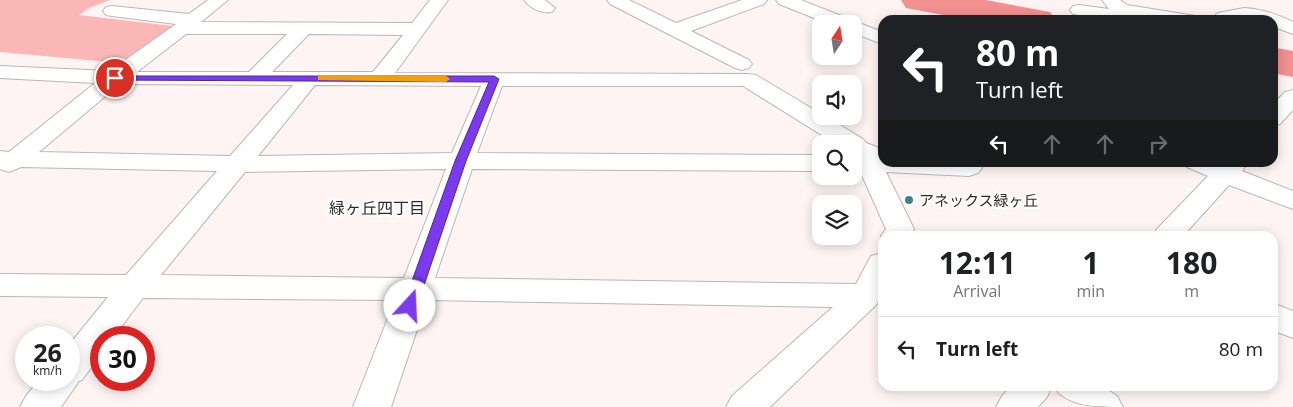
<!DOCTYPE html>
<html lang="en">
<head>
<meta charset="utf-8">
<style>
	body { margin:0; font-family:"Open Sans","Noto Sans JP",sans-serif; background:#f6f6f6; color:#202124; height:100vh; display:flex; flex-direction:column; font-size:19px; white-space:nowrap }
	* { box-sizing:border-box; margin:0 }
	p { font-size:16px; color:#757577 }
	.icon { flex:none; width:28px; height:28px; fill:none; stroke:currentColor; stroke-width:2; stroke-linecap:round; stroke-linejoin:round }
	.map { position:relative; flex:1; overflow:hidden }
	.side { position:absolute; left:878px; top:231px; width:400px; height:160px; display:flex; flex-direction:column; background:#fff; border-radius:15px; box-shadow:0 2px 12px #0003 }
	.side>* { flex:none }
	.top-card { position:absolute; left:878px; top:15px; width:400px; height:152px; border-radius:15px; box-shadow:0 2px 12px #0003; background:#202124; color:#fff; overflow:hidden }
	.needle { width:32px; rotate:12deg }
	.buttons { position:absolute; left:812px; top:15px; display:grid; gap:10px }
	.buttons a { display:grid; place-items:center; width:50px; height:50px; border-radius:10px; background:#fff; box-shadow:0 2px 12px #0003; font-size:25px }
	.speed { position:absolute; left:15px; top:326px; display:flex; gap:10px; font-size:25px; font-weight:700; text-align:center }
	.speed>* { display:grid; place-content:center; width:65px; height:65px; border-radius:50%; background:#fff; box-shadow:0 2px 12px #0003; line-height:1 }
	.speed small { font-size:12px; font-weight:400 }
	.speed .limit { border:8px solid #d22; background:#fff; color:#111 }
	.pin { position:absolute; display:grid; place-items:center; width:42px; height:42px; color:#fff; margin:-21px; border:2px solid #fff; border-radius:50%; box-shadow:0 1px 5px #0007 }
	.me { position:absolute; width:55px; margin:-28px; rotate:20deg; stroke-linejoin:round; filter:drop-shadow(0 0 4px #0008) }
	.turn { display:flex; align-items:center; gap:18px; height:105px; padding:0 15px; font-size:22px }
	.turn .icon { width:65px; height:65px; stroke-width:2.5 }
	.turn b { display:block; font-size:35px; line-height:42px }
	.lanes { display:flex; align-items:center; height:48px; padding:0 15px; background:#0003; justify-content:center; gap:25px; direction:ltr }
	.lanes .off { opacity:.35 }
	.eta { display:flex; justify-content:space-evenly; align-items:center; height:85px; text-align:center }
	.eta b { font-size:30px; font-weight:700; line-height:35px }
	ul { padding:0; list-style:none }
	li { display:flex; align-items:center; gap:15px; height:65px; padding:0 15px; border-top:1px solid #e0e0e0 }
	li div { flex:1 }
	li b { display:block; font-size:19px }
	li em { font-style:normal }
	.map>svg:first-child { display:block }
</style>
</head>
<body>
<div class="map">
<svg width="1293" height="407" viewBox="0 0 1293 407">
	<rect width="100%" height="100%" fill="#fef4f4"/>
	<!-- green -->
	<path fill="#fbb7b5" d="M0,0h110l-21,8 -10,7 94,11 -38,33 -15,4 -120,-11z"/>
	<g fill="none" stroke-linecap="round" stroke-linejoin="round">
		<!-- river -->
		<path fill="#f39090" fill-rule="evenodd" d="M901,0h85l64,12 6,8h-86l-64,-12z
			M1272,47l21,4v26l-21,-4z"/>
		<!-- minor casing -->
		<g stroke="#bfb4b3" stroke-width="2">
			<path id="minor" d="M208,0h20l-27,22 211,1 18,-23h18l-53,73 353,1 8,1 65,39v2h4l38,23 3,4 11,4 5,10v5h96l4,6 -4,5 -9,3 -83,-4 28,57 -4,7 -28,2 -1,-2 5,-7 -26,-58h-6v-16h2l-2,-11h-18l-93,-58h-241l-25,67 344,2v16l-349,-2 -37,109 421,6 15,-28 11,-3v42l-5,9 -107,103h-44l6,-11 101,-89 -406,-7 -36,107h-38l42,-107 -252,-2 -30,40h-12v16l-19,26 -3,1 -18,26h-41l6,-11 13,-16h30v-35l39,-48 -108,-1v-22l126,1 91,-104 -196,-4 -12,5 -9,-3v-18l9,1 86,-69 -95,-5v-12l110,5 66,-47 -64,-8 -6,-1 -3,-4 3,-4 6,-1 77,8zM186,34h101l-38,38h-112zM309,34l94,1 -30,37h-101zM120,84l173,1 -63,71 -191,-4zM315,85l166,1 -29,67 -194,3zM446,169l-42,109 -243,-3 84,-103z
				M524,0h21l10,8 -3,4c-10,2 -21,-3 -28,-12z
				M607,0h22l47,23 66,-23h25l-3,4 -73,27 58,29 3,4 -3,4 -7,2 -7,-2 -125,-64z
				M776,0h25l81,32v12l-28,-11v-9h-25l-50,-20z
				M1102,0h18l7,5 62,10 6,1 3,4h-44l-13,-2 -1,2h-31l-36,-6 -3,-4 3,-4 6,-1 30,4z
				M1244,8c18,1 33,6 49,14v12l-21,-8v-6h-63l9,-7z
				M1293,90v20l-13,14 -8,2v-21l13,-13z
				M1184,162h64l-6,9 51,20v18l-64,-24 -46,51h-30l4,-7 51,-53 -21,-9z
				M1272,303l21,8v27l-21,-8z
				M1011,386h41l-5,11 -9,10h-42l6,-11z
				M1053,386h49l15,10 6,11c-27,0 -56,0 -70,-21z"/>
		</g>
		<!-- minor -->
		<use href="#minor" fill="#fff" fill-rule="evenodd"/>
	</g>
	<!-- route -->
	<path fill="#7c3aed" stroke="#51269a" d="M115,76h379l5,3 -33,82 -49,145 -2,3h-10l-2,-3 52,-145 34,-79 -377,-2 -1,-2z"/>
	<!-- slow -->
	<path fill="#f59e0b" d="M321,75l125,1 4,3 -4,3 -128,-2v-4z"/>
	<!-- markers -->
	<circle fill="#3d8589" stroke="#fff" stroke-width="2" cx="909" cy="200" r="5"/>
	<g text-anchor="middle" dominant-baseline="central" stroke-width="4" stroke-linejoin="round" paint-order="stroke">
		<!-- poi labels -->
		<g font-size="15" fill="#2e2929" stroke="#fff" text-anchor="start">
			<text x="919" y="200">アネックス緑ヶ丘</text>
		</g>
		<!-- neighbourhood labels -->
		<g font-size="16" fill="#2e2929" stroke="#fff">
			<text x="377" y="208">緑ヶ丘四丁目</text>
		</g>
	</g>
</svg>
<div class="buttons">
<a><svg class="needle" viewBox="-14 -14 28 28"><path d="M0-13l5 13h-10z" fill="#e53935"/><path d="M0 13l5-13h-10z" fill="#757577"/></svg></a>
<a><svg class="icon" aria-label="sound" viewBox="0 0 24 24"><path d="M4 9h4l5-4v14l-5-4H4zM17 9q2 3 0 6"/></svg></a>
<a><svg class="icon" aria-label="search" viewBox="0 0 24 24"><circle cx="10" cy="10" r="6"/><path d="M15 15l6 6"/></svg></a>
<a><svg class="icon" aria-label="layers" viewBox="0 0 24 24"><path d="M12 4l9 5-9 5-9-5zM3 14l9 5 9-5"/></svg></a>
</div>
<div class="speed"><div>26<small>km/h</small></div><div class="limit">30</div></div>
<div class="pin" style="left:115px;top:78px;background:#d93025"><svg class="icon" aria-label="arrive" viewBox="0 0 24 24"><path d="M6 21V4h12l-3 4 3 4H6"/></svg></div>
<svg class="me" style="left:410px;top:306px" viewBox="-20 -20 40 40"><circle r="19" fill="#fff"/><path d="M0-13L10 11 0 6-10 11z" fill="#7c3aed"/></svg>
<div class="top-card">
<div class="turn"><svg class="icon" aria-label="left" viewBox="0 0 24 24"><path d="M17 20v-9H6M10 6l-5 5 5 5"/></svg><div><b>80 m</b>Turn left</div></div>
<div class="lanes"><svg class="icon" aria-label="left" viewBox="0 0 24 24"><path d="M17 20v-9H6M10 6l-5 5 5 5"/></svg><svg class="icon off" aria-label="ahead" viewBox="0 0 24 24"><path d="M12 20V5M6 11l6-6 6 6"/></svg><svg class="icon off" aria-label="ahead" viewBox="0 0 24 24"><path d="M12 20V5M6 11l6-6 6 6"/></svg><svg class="icon off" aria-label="right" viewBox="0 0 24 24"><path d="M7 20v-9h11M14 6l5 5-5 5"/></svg></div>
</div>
<section class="side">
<div class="eta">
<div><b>12:11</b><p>Arrival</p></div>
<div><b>1</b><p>min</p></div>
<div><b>180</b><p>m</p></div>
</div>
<ul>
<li><svg class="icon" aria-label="left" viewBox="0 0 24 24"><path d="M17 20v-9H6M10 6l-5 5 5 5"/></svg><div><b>Turn left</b></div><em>80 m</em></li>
</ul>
</section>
</div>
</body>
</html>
